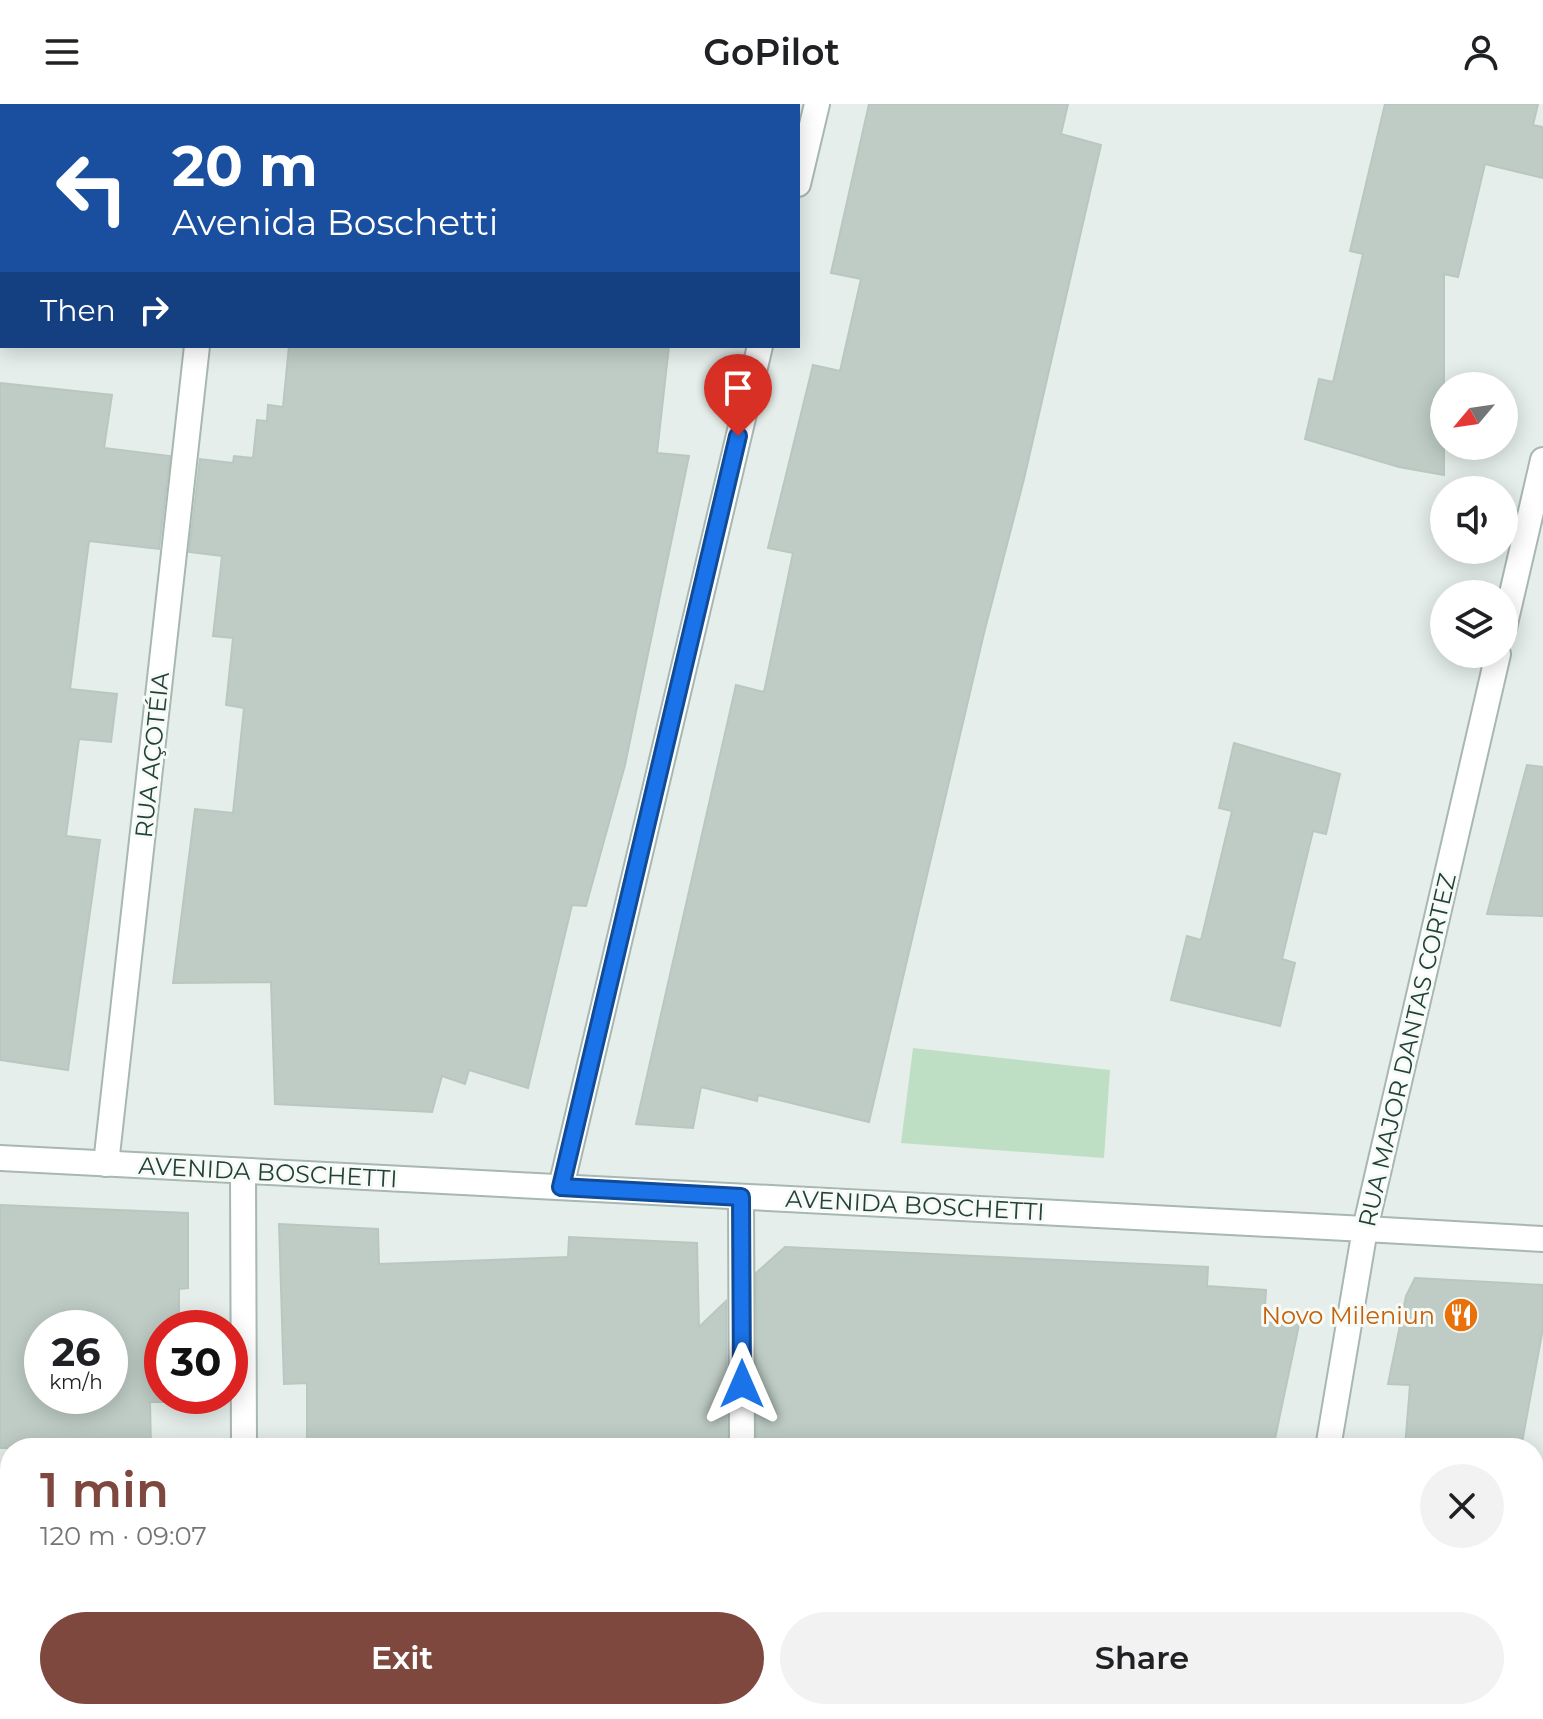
<!DOCTYPE html>
<html lang="en">
<head>
<meta charset="utf-8">
<style>
	body { margin:0; font-family:Montserrat,sans-serif; background:#f2f2f2; color:#202124; height:100vh; display:flex; flex-direction:column; font-size:30px; white-space:nowrap }
	* { box-sizing:border-box; margin:0 }
	p { font-size:26px; color:#757577 }
	.icon { flex:none; width:44px; height:44px; fill:none; stroke:currentColor; stroke-width:2; stroke-linecap:round; stroke-linejoin:round }
	.map { position:relative; flex:1; overflow:hidden }
	.sheet { position:absolute; left:0px; top:1334px; width:1544px; height:282px; display:flex; flex-direction:column; background:#fff; border-radius:32px 32px 0 0; box-shadow:0 4px 20px #0003 }
	.sheet>* { flex:none }
	.top-card { position:absolute; left:0px; top:0px; width:800px; height:244px; box-shadow:0 4px 20px #0003; background:#1a4fa0; color:#fff; overflow:hidden }
	.needle { width:52px; rotate:241deg }
	.controls { position:absolute; left:1430px; top:268px; display:grid; gap:16px }
	.controls a { display:grid; place-items:center; width:88px; height:88px; border-radius:50%; background:#fff; box-shadow:0 4px 20px #0003; font-size:40px }
	.speed { position:absolute; left:24px; top:1206px; display:flex; gap:16px; font-size:40px; font-weight:700; text-align:center }
	.speed>* { display:grid; place-content:center; width:104px; height:104px; border-radius:50%; background:#fff; box-shadow:0 4px 20px #0003; line-height:1 }
	.speed small { font-size:20px; font-weight:400 }
	.speed .limit { border:12px solid #d22; background:#fff; color:#111 }
	.pin { position:absolute; display:grid; place-items:center; width:68px; height:68px; color:#fff; margin:-82px -34px; border-radius:50% 50% 50% 0; rotate:-45deg; box-shadow:0 0 8px #0007 }
	.pin .icon { rotate:45deg }
	.me { position:absolute; width:88px; margin:-44px; rotate:0deg; stroke-linejoin:round; filter:drop-shadow(0 0 6px #0008) }
	.turn { display:flex; align-items:center; gap:28px; height:168px; padding:0 40px; font-size:36px }
	.turn .icon { width:104px; height:104px; stroke-width:2.5 }
	.turn b { display:block; font-size:56px; line-height:68px }
	.then { display:flex; align-items:center; height:76px; padding:0 40px; background:#0003; gap:16px; font-size:30px }
	.round { display:grid; place-items:center; flex:none; width:84px; height:84px; border-radius:42px; background:#f2f2f2 }
	.head { display:flex; align-items:center; justify-content:space-between; height:136px; padding:0 40px }
	h1 { font-size:48px; font-weight:600; line-height:60px; color:#7e483f }
	.action { display:flex; gap:16px; margin-top:auto; padding:16px 40px }
	.action a { flex:1; height:92px; border-radius:48px; background:#7e483f; color:#fff; font-size:32px; font-weight:600; line-height:92px; text-align:center }
	.action a+a { background:#f2f2f2; color:#202124 }
	header { display:flex; justify-content:space-between; align-items:center; height:104px; padding:0 40px; background:#fff; font-size:36px; font-weight:600 }
	.map>svg:first-child { display:block }
</style>
</head>
<body>
<header><svg class="icon" aria-label="menu" viewBox="0 0 24 24"><path d="M4 6h16M4 12h16M4 18h16"/></svg>GoPilot<svg class="icon" aria-label="person" viewBox="0 0 24 24"><circle cx="12" cy="8" r="4"/><path d="M4 21q1-7 8-7t8 7"/></svg></header>
<div class="map">
<svg width="1543" height="1615" viewBox="0 0 1543 1615">
	<rect width="100%" height="100%" fill="#e5eeea"/>
	<!-- green -->
	<path fill="#bfdfc5" d="M913,944l197,22 -6,88 -203,-15z"/>
	<!-- building -->
	<path fill="#beccc5" stroke="#b8c8c0" stroke-width="2" fill-rule="evenodd" d="M869,0h199l-7,30 40,11 -77,334 -40,154 -115,489 -111,-27 -1,6 -56,-14 -8,41 -57,-4 100,-439 28,7 29,-139 -25,-5 45,-183 27,6 21,-92 -30,-6z
		M1385,0h153l-5,21 10,2v51l-58,-14 -27,113 -14,-3v201l-45,-8 -94,-28 14,-60 14,3 30,-128 -13,-3z
		M289,242h380l-12,107 32,3 -64,309 -39,141 -14,-1 -44,183 -59,-18 -4,14 -23,-8 -10,36 -157,-8 -4,-122 -98,1 22,-174 38,4 11,-105 -18,-3 7,-67 -20,-2 9,-80 -33,-4 11,-93 33,4 1,-7 19,2 4,-38 10,1 1,-16 15,2z
		M0,279l112,12 -8,53 66,8 -11,93 -70,-8 -19,148 47,5 -6,48 -32,-3 -13,97 34,4 -32,230 -68,-10z
		M1234,639l106,31 -14,60 -13,-3 -31,128 13,4 -15,63 -109,-26 16,-64 14,4 31,-129 -13,-3z
		M1527,661l16,2v149l-56,-2z
		M0,1101l188,8v75l-9,1v39h-17v68h18v6h-30l1,46h-151zM42,1224h68v68h-68z
		M279,1120l99,5 1,35 189,-7 1,-20 128,6 2,84 27,-26 1,147h-420v-65l-23,1z
		M785,1143l423,20 -1,19 59,4 -2,32 35,3 -26,123h-516l-1,-175z
		M1415,1174l128,7v43l-22,120h-116l5,-63 -22,-1 18,-88z"/>
	<g fill="none" stroke-linecap="round" stroke-linejoin="round">
		<!-- minor casing -->
		<g stroke="#a7b7b1" stroke-width="28">
			<path id="minor" d="M224,2v-2
				M798,80l19,-80
				M106,1060l91,-818
				M243,1067l1,277
				M561,1083l199,-841
				M741,1093l1,251
				M1365,1125l178,10
				M244,1606v9
				M742,1606v9
				M1451,1606l72,9"/>
		</g>
		<!-- tertiary casing -->
		<g stroke="#a7b7b1" stroke-width="28">
			<path id="tertiary" d="M1504,524l39,-168
				M0,1054l1365,71
				M1328,1344l37,-219 133,-575
				M1283,1615l1,-9"/>
		</g>
		<!-- minor -->
		<use href="#minor" stroke="#fff" stroke-width="24"/>
		<!-- tertiary -->
		<use href="#tertiary" stroke="#fff" stroke-width="24"/>
	</g>
	<g fill="none" stroke-linecap="round" stroke-linejoin="round">
		<!-- route casing -->
		<g stroke="#114b97" stroke-width="20">
			<path id="route" d="M738,332l-177,751 180,10 1,187"/>
		</g>
		<!-- route -->
		<use href="#route" stroke="#1a73e8" stroke-width="14"/>
	</g>
	<!-- icons -->
	<defs>
		<g id="restaurant-disc" transform="scale(1.8)"><circle r="9.5" fill="#e8710a" stroke="#f6fbf8"/><path d="M-5-6h1v4h1v-4h1v4h1v-4h1v5L-1.5 .5V6h-2V.5L-5-1ZM5-6V6H3V1.5H1.5Q1.5-4 5-6Z" fill="#fff"/></g>
	</defs>
	<g fill-rule="evenodd">
		<use href="#restaurant-disc" x="1461" y="1211"/>
	</g>
	<g text-anchor="middle" dominant-baseline="central" stroke-width="6" stroke-linejoin="round" paint-order="stroke">
		<!-- street labels -->
		<g font-size="24" fill="#244137" stroke="#f6fbf8">
			<text transform="translate(152 651) rotate(-84)">RUA AÇOTÉIA</text>
			<text transform="translate(1407 946) rotate(-77)">RUA MAJOR DANTAS CORTEZ</text>
			<text transform="translate(268 1068) rotate(3)">AVENIDA BOSCHETTI</text>
			<text transform="translate(915 1101) rotate(3)">AVENIDA BOSCHETTI</text>
		</g>
		<!-- food labels -->
		<g font-size="24" fill="#c56008" stroke="#f6fbf8" text-anchor="end">
			<text x="1435" y="1211">Novo Mileniun</text>
		</g>
	</g>
</svg>
<div class="controls">
<a><svg class="needle" viewBox="-14 -14 28 28"><path d="M0-13l5 13h-10z" fill="#e53935"/><path d="M0 13l5-13h-10z" fill="#757577"/></svg></a>
<a><svg class="icon" aria-label="sound" viewBox="0 0 24 24"><path d="M4 9h4l5-4v14l-5-4H4zM17 9q2 3 0 6"/></svg></a>
<a><svg class="icon" aria-label="layers" viewBox="0 0 24 24"><path d="M12 4l9 5-9 5-9-5zM3 14l9 5 9-5"/></svg></a>
</div>
<div class="speed"><div>26<small>km/h</small></div><div class="limit">30</div></div>
<div class="pin" style="left:738px;top:332px;background:#d93025"><svg class="icon" aria-label="arrive" viewBox="0 0 24 24"><path d="M6 21V4h12l-3 4 3 4H6"/></svg></div>
<svg class="me" style="left:742px;top:1280px" viewBox="-20 -20 40 40"><path d="M0-17L14 15 0 8-14 15z" fill="#1a73e8" stroke="#fff" stroke-width="4"/></svg>
<div class="top-card">
<div class="turn"><svg class="icon" aria-label="left" viewBox="0 0 24 24"><path d="M17 20v-9H6M10 6l-5 5 5 5"/></svg><div><b>20 m</b>Avenida Boschetti</div></div>
<div class="then">Then<svg class="icon" aria-label="right" viewBox="0 0 24 24"><path d="M7 20v-9h11M14 6l5 5-5 5"/></svg></div>
</div>
<section class="sheet">
<div class="head"><div><h1>1 min</h1><p>120 m · 09:07</p></div><a class="round"><svg class="icon" aria-label="close" viewBox="0 0 24 24"><path d="M6 6l12 12M18 6L6 18"/></svg></a></div>
<div class="action"><a>Exit</a><a>Share</a></div>
</section>
</div>
</body>
</html>
